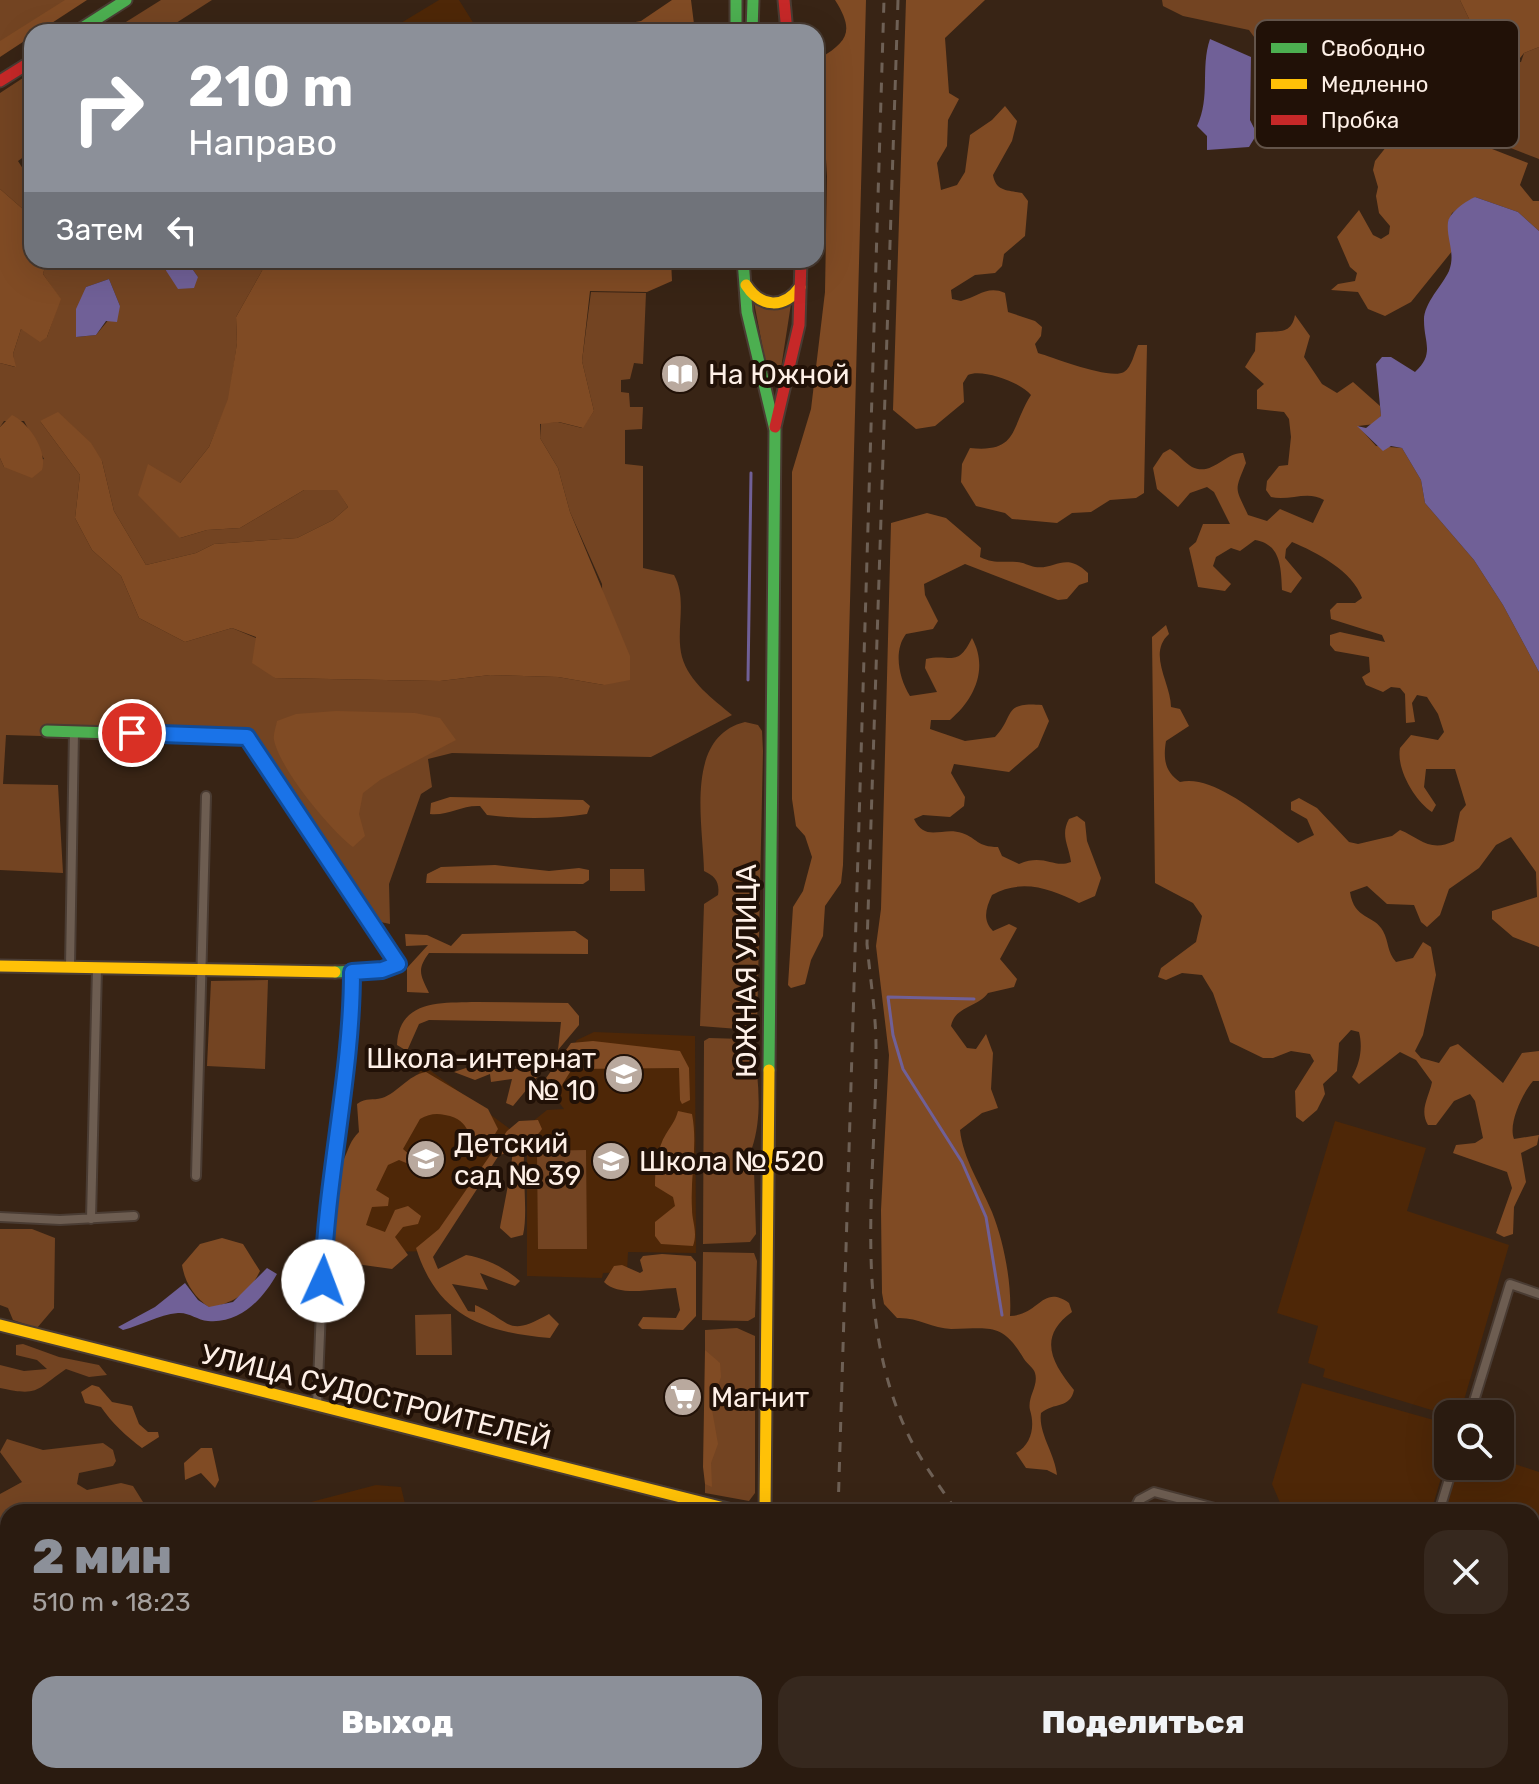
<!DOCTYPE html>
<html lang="ru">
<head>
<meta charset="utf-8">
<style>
	body { margin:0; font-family:Rubik,sans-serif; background:#36281e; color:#f1f3f6; height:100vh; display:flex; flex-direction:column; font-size:30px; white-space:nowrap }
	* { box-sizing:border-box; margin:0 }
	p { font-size:26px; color:#a5a19f }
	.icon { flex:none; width:44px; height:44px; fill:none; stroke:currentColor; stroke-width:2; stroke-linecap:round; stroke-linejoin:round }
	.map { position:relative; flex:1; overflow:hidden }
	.sheet { position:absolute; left:0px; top:1504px; width:1540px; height:280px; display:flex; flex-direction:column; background:#2a1b10; border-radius:24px 24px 0 0; box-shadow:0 8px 32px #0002,0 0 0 2px #463930 }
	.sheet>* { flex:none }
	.guide { position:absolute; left:24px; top:24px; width:800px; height:244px; border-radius:24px; box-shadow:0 8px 32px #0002,0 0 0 2px #463930; background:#8c9099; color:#fff; overflow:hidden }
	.fabs { position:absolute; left:1434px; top:1400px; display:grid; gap:16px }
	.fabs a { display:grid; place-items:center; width:80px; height:80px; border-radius:16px; background:#2a1b10; box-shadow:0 8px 32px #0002,0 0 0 2px #463930; font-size:40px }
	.pin { position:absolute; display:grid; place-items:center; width:68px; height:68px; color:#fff; margin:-34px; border:4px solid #fff; border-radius:50%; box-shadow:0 2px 8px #0007 }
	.me { position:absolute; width:88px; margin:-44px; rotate:2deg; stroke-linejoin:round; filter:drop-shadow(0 0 6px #0008) }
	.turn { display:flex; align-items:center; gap:28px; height:168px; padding:0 32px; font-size:36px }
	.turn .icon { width:104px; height:104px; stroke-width:2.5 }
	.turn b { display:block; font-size:56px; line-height:68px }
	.then { display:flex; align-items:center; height:76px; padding:0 32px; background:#0003; gap:16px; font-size:30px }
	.round { display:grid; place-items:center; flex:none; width:84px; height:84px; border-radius:24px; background:#36281e }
	.headline { display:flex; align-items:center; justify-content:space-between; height:136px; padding:0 32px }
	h1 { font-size:48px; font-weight:800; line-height:60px; color:#8c9099 }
	.cta { display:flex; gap:16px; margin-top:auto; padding:16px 32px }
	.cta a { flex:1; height:92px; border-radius:24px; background:#8c9099; color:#fff; font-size:32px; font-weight:800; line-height:92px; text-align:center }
	.cta a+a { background:#36281e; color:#f1f3f6 }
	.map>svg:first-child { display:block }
</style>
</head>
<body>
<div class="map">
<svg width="1539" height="1784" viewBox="0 0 1539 1784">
	<rect width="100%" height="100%" fill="#382415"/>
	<!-- built -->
	<path fill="#4e2707" d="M439,0h20l20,32h-93z
		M594,1032l101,4 1,217 -68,-1 -1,20 -24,1 -1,5 -75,-2v-150l20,-16 17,-1 -18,-24 31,-45z
		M424,1066l90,66 -82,119 -89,2 -6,-67z
		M1335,1121l91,27 -19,63 102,34 -49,169 -12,1 -125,-38 2,-8 -17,-6 10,-37 -41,-13z
		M1302,1383l146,41v30l-17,58h-147l-12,-28z
		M1500,1459l39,13v94l-7,-1v-53h-89l15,-46h42z
		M376,1485l25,2 6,25h-134z
		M8,1688v88h685v8h-693v-94z"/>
	<!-- green -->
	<path fill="#734422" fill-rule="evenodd" d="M0,0h73l-73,48z
		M161,0h51l-50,32h-52z
		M1162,0h298l14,29 -3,8 9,16 15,11 26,-2 3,-9 15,-6v112l-274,-107 -16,-22 -66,-14 -20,-10z
		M32,72v79l-14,10 14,22v34l-32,-28v-96z
		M47,260h35l5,6c27,-1 51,-6 79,-6l-1,10 33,7 -12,-17h82l-32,57 1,26 -8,56 -20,48 -29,36v55l27,-8 33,-2 64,-38 33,-1 11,18 -15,13 -36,18 -83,6 -18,9 -50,12 -32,-54 -12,-50 -62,-40 40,54 -5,43 17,32 29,26 18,42 46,24 47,-14 24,10 19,40 165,3 50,-6 68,2 46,8 -2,-101 -32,-72 -12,-44 -18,-30 1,-15 17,-1 24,6 12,-17 -12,-50 9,-69 55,1 -3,71 -9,-1 -4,16 -9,1v12l8,1 1,14h13l-1,22 -17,1v34l18,2v102l31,7c14,25 1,55 8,82 7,25 31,42 50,58l-81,42 -199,-4 -24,6 4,28 -11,7 -32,90 1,40 -14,-3 -11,-13 -114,-176 -206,-5 -4,9 -35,-1 -3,49 55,1 5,88 -63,-3v-412l4,9 40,-8 -20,-38h-20l-4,6v-64l15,4 -2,-13 8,-25 26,8 13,-38 -17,-25zM109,279l11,27 -24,29 -19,2 9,-50z
		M754,302l37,2 -12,77 -4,3 -6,-3z
		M745,722l13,3 4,6 1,20 -6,276 -6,3 -51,-4 4,-122 14,-9c2,-13 -3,-19 -14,-24 -1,-48 -20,-134 41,-149z
		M610,869h34l1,22h-35z
		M268,980l-3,89 -58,-3 4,-85z
		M709,1038l34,1 11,7c4,34 9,69 -2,102l-17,6v11l19,5 2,64 -6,8 -47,2 1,-203z
		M586,1150l1,99h-49l-1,-98z
		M0,1229h32l23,9 -1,70 -17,20 -24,-8 -5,-12 -8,-3z
		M703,1252l51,1 3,8 -2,56 -7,4 -46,-1z
		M451,1314l1,41h-36l-1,-40z
		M737,1328l18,8v157l-6,8 -44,-8v-163z
		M23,1344l36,13 40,8 8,10 -18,2 -23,-8c-30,20 -26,28 -66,19v-23l24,6 23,-2 -10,-9 -21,-5v-10z
		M7,1439l36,11 60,-7 10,7 3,11 -3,5 -34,7 -2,11 10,6 34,-7 12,3 10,16 -1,10h-134v5l-8,3v-26l22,-12 -22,-30z"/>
	<!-- forest -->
	<path fill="#804b24" d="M65,0h22l-49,32h-6v4l-32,21v-16z
		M672,0h19l4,32h-113l59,-11z
		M835,0h31l-23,865 -2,18 -16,23 -2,30 -12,24 -6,24 -14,4 -3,-3 5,-78 10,-16 9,-34 -7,-21 -9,-10 -4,-27v-327l19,-63 14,-117 2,-116 -7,-118c29,-17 34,-28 15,-58z
		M906,0h79l-40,38 4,55 10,6 -11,21 -1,26 -10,17 4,27 16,-5 8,-13 5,-37 22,-15 13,-14 12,15 -5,20 -19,34c3,17 15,15 29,18l6,8 -3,35 -21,18 -2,12 -7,7 -20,2 -24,15 1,9 9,2c17,-4 26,-16 44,-8l3,19 27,9 7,6 -1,9 -6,8 3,9c17,5 72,27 86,19 8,-5 10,-19 14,-27h9l-3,148 -8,5 -26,2 -19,12 -19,1 -15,10 -45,-4 -7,-6 -29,-7 -15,-24 1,-18 8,-16c49,5 40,-20 61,-53 -10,-13 -50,-27 -63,-20l-5,8 1,19 -29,24 -19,3 -23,-19z
		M1460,0h79v47l-15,6 -11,14c-19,2 -34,-13 -42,-30l3,-8z
		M1423,122l105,41 -8,22 13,16h6v30l-21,-19 -43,-15 -23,16 -4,9 5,28 -42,52 -26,14 -17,-7 -10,-17 -27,-2 7,-6 17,-3 2,-8 -7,-6 -13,-30 22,-27 14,25 8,4 8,-5 1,-8 -11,-13 -3,-17 2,-9 -5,-17 2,-9 23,-29z
		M0,189l32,28v43h15l-4,14 18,25 -14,38 -7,5 -19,-13 -8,25 3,13 -16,-4z
		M268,260h403l1,21 -25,11 -57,-1 -8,70 12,50 -11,17 -24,-6 -19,2v14l18,30 12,44 60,144v24l-26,5 -46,-8 -68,-2 -50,6 -165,-3 -23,-15 4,-26 -24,-9 -47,14 -46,-24 -18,-42 -29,-26 -17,-32 5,-43 -40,-54 18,-9 33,31 11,18 12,50 32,54 50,-12 18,-9 83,-6 36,-18 15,-13 -11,-17h-33l-64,38 -33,2 -27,8 -42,-43 10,-31 32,19 29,-36 19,-48 9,-56 -1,-26z
		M1295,315l15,21 -6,21 18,27 15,9 16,-11 27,24 1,10 -6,8 -17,2 18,20 26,2 19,32 4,23 49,57 29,45 36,67v275l-26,-10 -21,-18v-8l45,-14 -1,-25 -25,-35 -15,8 -17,23 -30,21 -9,26 -13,12 -6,-5 -7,-17 -27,-1 -20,-18 -17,6c4,28 25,23 33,39 6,11 4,21 13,31l17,-4 10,-16 8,5 5,28 -13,60 -8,16 6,7 18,5 11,-16 8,-3 45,39 19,-30 17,-2v30h-6c-11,13 -25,43 -19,58l25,-4 -2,10 -16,8 5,29 -12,25 -1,27 -9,3 -8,-4 16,-45 -5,-16 -54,-19 3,-8 19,-2 8,-5 -8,-37 -5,-7 -16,7 -18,24h-8c-9,-15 1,-28 4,-43l-16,-22 -16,-8 -41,32 -7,-7c8,-14 11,-29 7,-45l-8,-2 -12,13 -2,28 -14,13 2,10 -8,16 -14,12 -7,-5 -1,-26 19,-30 -4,-7 -19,-3 -18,7h-10l-33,-16 -17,-49 -11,-18 -20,-2 -16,7 -8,-3 3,-9 35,-26 6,-26 -9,-13 -38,-20 -3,-246 14,-12 3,9c-22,20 2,49 2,73l9,2 9,17 -23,15c-3,18 -1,31 14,41 36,-9 89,42 118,61l16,-8 -7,-16 -16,-9v-8l8,-4 18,10 32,34 9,2 34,-8 8,-6c20,8 30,23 54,11l6,-29 6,-7 -11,-36h-29l-2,18 12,18 -4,7c-17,-11 -36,-43 -32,-64l11,-13 27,5 6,-8 -6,-18 -11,-17 -10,-2 -5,8 3,19 -9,1 -1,-29 -5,-6 -9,-1 -8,5 -17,-7 -4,-8 8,-5 -1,-15 -34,-6 -5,-6v-10l10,-3 45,10 -3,-7 -51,-16 -1,-9 7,-7h18l7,-5c-9,-27 -46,-46 -70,-56l-6,7 -1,9 17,20 -11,15 -9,-3c-1,-22 -1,-46 -27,-50l-15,11 -9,-3 -15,9 -3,9 18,18 -6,7 -27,-4 -9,-39 7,-6 7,-18h27l-16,-32 -7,-5 -17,6 -12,14 -21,-18 -4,-21 10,-15 7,-4c8,5 14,13 22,18 20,10 33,-15 51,-14l3,10c-12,29 -11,24 2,52l19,6 13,-12 33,14 11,-23c-16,-10 -34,1 -53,-3l-5,-7 1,-9 12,-15 9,-1 3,-28 -2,-18 -5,-7 -27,-3v-19l7,-6 -19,-17 10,-16 1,-18c17,-4 35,5 39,-18z
		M12,415c17,8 36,36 30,55l-10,8 -28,-11 -4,-9v-31z
		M927,513l19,5 35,30 -1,9c14,7 23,4 37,5 6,0 12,4 18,5 21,3 30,-16 53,6v9l-9,3 -12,14 -9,1 -93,-36 -41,20 1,11 13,26 -5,8 -27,5c-13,17 -7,45 4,62l27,-4 -12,-24 1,-9c25,-6 31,10 46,-21 17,31 2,62 -22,82h-19l-1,9 35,12 30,-4c20,-20 7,-36 47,-32l7,16 -11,26 -29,25 -55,-8 -3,9 14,24 -1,9 -14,11 -27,-2 -9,4c11,24 29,7 48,14 15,5 15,14 36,14l4,9 17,8c26,-11 34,5 52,-2 -2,-16 -11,-27 -2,-43l8,-3 8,6 2,19 14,37 -6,18 -16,7c-28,-14 -57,-25 -87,-8 -6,13 -10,25 1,36l16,-7 8,4 -17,31 17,20 -3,8 -26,6c-11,15 -33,13 -37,33l16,22 9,1 10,-15 7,19 -2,36 7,19 -16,5 -22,17c3,29 21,55 32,82 12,30 20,72 18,104 30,-1 32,-32 59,-13l3,9c-35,25 -20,51 2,78 -4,19 -20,12 -33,23 -3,20 14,41 16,62l-10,-5 -21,-2 -10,-15c16,-9 19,-27 14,-43 -3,-13 9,-24 5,-37 -1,-5 -8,-9 -11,-14 -22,-38 -35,-30 -73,-30 -19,-1 -34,-12 -54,-11l-13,-14 -2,-11 -1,-83 8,-155 -13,-109 5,-37 10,-386z
		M336,711l79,2 25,5 16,22 -76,40 -17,13 -4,21 6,22 -12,11c-23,-17 -73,-78 -79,-107 -1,-6 2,-13 3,-19l19,-7z
		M450,797l133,3 7,6 -3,8c-32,5 -68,5 -100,1l-7,-9c-19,-1 -32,10 -50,8l1,-11z
		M495,865l54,6 30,-3 10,2v10l-6,4 -157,-1 1,-9 14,-7z
		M575,931l13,9v14l-159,-1c-13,17 -8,23 0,40l-22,-1v-24l21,-23 -22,1 -1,-12 22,1 24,11 11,-12z
		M476,1002l92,1 11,13v9l-21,25 3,-28 -132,-2 -10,4 -12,27 -10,-6c2,-46 45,-42 79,-43z
		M593,1041l87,10 9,17 1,32 -8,4 -2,-4 -1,-32 -107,1 -17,27 -18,-1 2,-7 32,-45z
		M472,1066l70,5 -29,35 -7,-3 6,-24 -21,3 -1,-8 -15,6 -21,-8z
		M426,1072l62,37 10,20 -14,23c-20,-12 -10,-32 -39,-37 -9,-2 -16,-1 -25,4l-17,30 17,15 -4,3 -17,-7 -11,5 -12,25 13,8 -1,8 -16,1 -6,18 19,7 10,-22 13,-4 13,10 -3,8 -15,3 -8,10 13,18 -16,14 -36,-5 -21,2 -3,-3c-1,-45 -7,-62 12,-104 5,-11 6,-18 15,-27l-2,-28c10,-7 15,-3 25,-6 16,-5 26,-23 44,-26z
		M678,1111l14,3c6,31 -2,63 0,95 0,13 6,23 1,37l-32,-2 -6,-8v-14l20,-16 -2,-9 -18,-11c0,-17 2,-38 11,-52 5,-9 9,-12 12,-23z
		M538,1120l4,9c-4,7 -13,11 -16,18 -6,13 3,63 -3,88l-12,3 -11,-10c2,-12 14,-70 12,-76l-13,3 -66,102 5,12 28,-14c20,3 39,13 54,26l-5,5 -35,-13 8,17 -36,-6 16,27 7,1v-7c38,17 31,33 74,9l10,10 -9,14c-66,-6 -112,-21 -134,-90l23,-19 68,-98 12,-10z
		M222,1238l21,6 17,27c-11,23 -26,31 -50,37 -16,-11 -25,-25 -28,-43l18,-21z
		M662,1254l29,2 5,6v54l-13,14 -41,-1 -4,-4 5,-8 33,1 4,-8 -4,-22c-21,0 -56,10 -72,-6l10,-16 8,-1 18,8 3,-2 -3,-11 3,-4z
		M705,1350l15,13 1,14 -10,27 7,40 -7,19 1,24 -7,-3 -2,-17z
		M92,1385l7,2 13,15 20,4 7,18 9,8h10l1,5 -17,11c-15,-11 -31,-26 -41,-41l-16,-4 -4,-11z
		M201,1448h11l7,32 -4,8 -14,-15 -16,7 -1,-17z"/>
	<!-- water -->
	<path fill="#706097" d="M1210,39l41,18 -1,63 7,14 -8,13 -42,3v-14l-10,-10c14,-30 3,-57 13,-87z
		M1475,197l43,15 21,19v441l-36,-67 -29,-45 -49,-57 -4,-23 -19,-32 -11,-2 -8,5 -26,-25 9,2 15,-12 -5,-52 6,-7h9l24,15c20,-18 9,-30 9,-51 -1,-17 18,-35 25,-50 7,-18 -3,-32 -1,-49 2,-10 18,-21 27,-25z
		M166,260h20l12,17 -4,11 -16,1 -13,-20z
		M109,279l11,27 -3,16 -11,-1 -10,14 -20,2v-28l10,-22z
		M267,1268l10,6c-14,25 -37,50 -69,47 -11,-1 -19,-9 -30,-8 -20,2 -36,12 -55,17l-5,-3 37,-20 30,-24 13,17 11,7 24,-5z"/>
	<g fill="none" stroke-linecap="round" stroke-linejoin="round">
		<!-- stream -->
		<path stroke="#706097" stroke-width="3" d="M748,680l3,-207
			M974,999l-86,-2 5,38 10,34 59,93 24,55 16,98"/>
		<!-- street casing -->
		<g stroke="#4a3c33" stroke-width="12">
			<path id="street" d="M70,966l4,-235
				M196,1176l10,-380
				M0,1217l60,3 74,-4
				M91,1219l6,-251
				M317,1406l8,-192 27,-202v-40
				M1470,1414l40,-130 29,10
				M1133,1512l6,-12 15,-8 76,20
				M1439,1512l14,-46
				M1532,1573l7,1
				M857,1784l1,-8"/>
		</g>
		<!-- fast casing -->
		<g stroke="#4a3c33" stroke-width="15">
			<path id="fast" d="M736,0v32
				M76,32l50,-32
				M752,32l1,-32
				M743,260l4,52 28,118 -6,640
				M47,731l200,6 151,227 -16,6 -47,2
				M1125,1776v8"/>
		</g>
		<!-- slow casing -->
		<g stroke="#4a3c33" stroke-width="15">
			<path id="slow" d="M746,285c15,23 38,24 54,2
				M0,966l335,6
				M0,1325l740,187
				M765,1512l4,-442
				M1532,1715l7,2
				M763,1776v8"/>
		</g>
		<!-- jam casing -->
		<g stroke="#4a3c33" stroke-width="15">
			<path id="jam" d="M784,0l3,32
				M0,81l32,-20
				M775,427l24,-102 2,-65"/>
		</g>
		<!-- street -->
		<use href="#street" stroke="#6d5d51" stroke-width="8"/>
		<!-- fast -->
		<use href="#fast" stroke="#4caf50" stroke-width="11"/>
		<!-- slow -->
		<use href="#slow" stroke="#ffc107" stroke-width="11"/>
		<!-- jam -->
		<use href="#jam" stroke="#c62828" stroke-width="11"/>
		<!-- rail -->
		<path stroke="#6e6055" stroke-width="3" stroke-dasharray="10 10" stroke-linecap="butt" d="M898,0l-31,944c3,34 9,69 9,103 1,127 -25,263 30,383 13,29 33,55 51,82
			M838,1512l46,-1512
			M1097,1776l4,8
			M1171,1776l20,8
			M822,1784v-8
			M837,1784v-8"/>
	</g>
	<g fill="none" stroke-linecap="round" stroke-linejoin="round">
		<!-- route casing -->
		<g stroke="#114b97" stroke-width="20">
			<path id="route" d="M132,733l115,4 151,227 -16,6 -30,2c0,103 -26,205 -29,309"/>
		</g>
		<!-- route -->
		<use href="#route" stroke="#1a73e8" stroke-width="14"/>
	</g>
	<!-- icons -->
	<defs>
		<g id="library-disc" transform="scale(2)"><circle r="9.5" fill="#b9a99e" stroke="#211107"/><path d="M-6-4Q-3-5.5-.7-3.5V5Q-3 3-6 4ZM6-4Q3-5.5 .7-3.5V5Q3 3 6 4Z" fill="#fff"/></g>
		<g id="school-disc" transform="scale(2)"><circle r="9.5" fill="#b9a99e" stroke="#211107"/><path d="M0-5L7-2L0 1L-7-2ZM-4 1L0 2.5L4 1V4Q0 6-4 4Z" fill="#fff"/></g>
		<g id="supermarket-disc" transform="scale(2)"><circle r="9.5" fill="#b9a99e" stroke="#211107"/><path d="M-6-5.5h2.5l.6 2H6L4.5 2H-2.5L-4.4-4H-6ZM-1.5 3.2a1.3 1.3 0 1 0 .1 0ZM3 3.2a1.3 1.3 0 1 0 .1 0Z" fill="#fff"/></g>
	</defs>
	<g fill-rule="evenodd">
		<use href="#library-disc" x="680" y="374"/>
		<use href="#school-disc" x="624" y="1074"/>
		<use href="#school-disc" x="426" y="1159"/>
		<use href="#school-disc" x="611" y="1161"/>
		<use href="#supermarket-disc" x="683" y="1397"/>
	</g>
	<g text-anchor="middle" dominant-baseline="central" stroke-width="8" stroke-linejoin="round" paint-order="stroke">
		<!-- poi labels -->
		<g font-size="28" fill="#fef0e7" stroke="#211107" text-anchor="start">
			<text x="708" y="374">На Южной</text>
			<text x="596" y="1058" text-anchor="end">Школа-интернат<tspan x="596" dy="32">№ 10</tspan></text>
			<text x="454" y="1143">Детский<tspan x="454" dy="32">сад № 39</tspan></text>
			<text x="639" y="1161">Школа № 520</text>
			<text x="711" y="1397">Магнит</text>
		</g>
		<!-- street labels -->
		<g font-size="28" fill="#fef0e7" stroke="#211107">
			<text transform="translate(746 971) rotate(-90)">ЮЖНАЯ УЛИЦА</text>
			<text transform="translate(376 1397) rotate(14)">УЛИЦА СУДОСТРОИТЕЛЕЙ</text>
		</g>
	</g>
	<!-- legend -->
	<rect x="1255" y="20" width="264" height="128" rx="12" fill="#211107" stroke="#63544a" stroke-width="2"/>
	<rect x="1271" y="43" width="36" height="10" fill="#4caf50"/>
	<rect x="1271" y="79" width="36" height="10" fill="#ffc107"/>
	<rect x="1271" y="115" width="36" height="10" fill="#c62828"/>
	<g font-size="22" fill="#fef0e7">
		<text x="1321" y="56">Свободно</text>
		<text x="1321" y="92">Медленно</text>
		<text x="1321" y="128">Пробка</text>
	</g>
</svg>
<div class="fabs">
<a><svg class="icon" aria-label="search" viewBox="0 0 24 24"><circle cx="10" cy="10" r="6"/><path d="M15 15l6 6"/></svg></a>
</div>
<div class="pin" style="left:132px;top:733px;background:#d93025"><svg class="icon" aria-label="arrive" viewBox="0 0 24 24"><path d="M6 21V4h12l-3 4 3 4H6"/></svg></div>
<svg class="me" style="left:323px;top:1281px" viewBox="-20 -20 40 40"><circle r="19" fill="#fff"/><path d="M0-13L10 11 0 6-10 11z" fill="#1a73e8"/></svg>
<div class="guide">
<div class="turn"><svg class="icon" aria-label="right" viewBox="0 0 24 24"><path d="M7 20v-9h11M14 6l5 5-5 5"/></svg><div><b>210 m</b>Направо</div></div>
<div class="then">Затем<svg class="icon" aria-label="left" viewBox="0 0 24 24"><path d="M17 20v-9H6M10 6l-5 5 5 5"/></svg></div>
</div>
<section class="sheet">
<div class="headline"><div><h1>2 мин</h1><p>510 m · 18:23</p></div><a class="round"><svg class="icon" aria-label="close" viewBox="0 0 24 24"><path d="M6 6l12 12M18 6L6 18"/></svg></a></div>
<div class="cta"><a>Выход</a><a>Поделиться</a></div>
</section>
</div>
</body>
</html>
